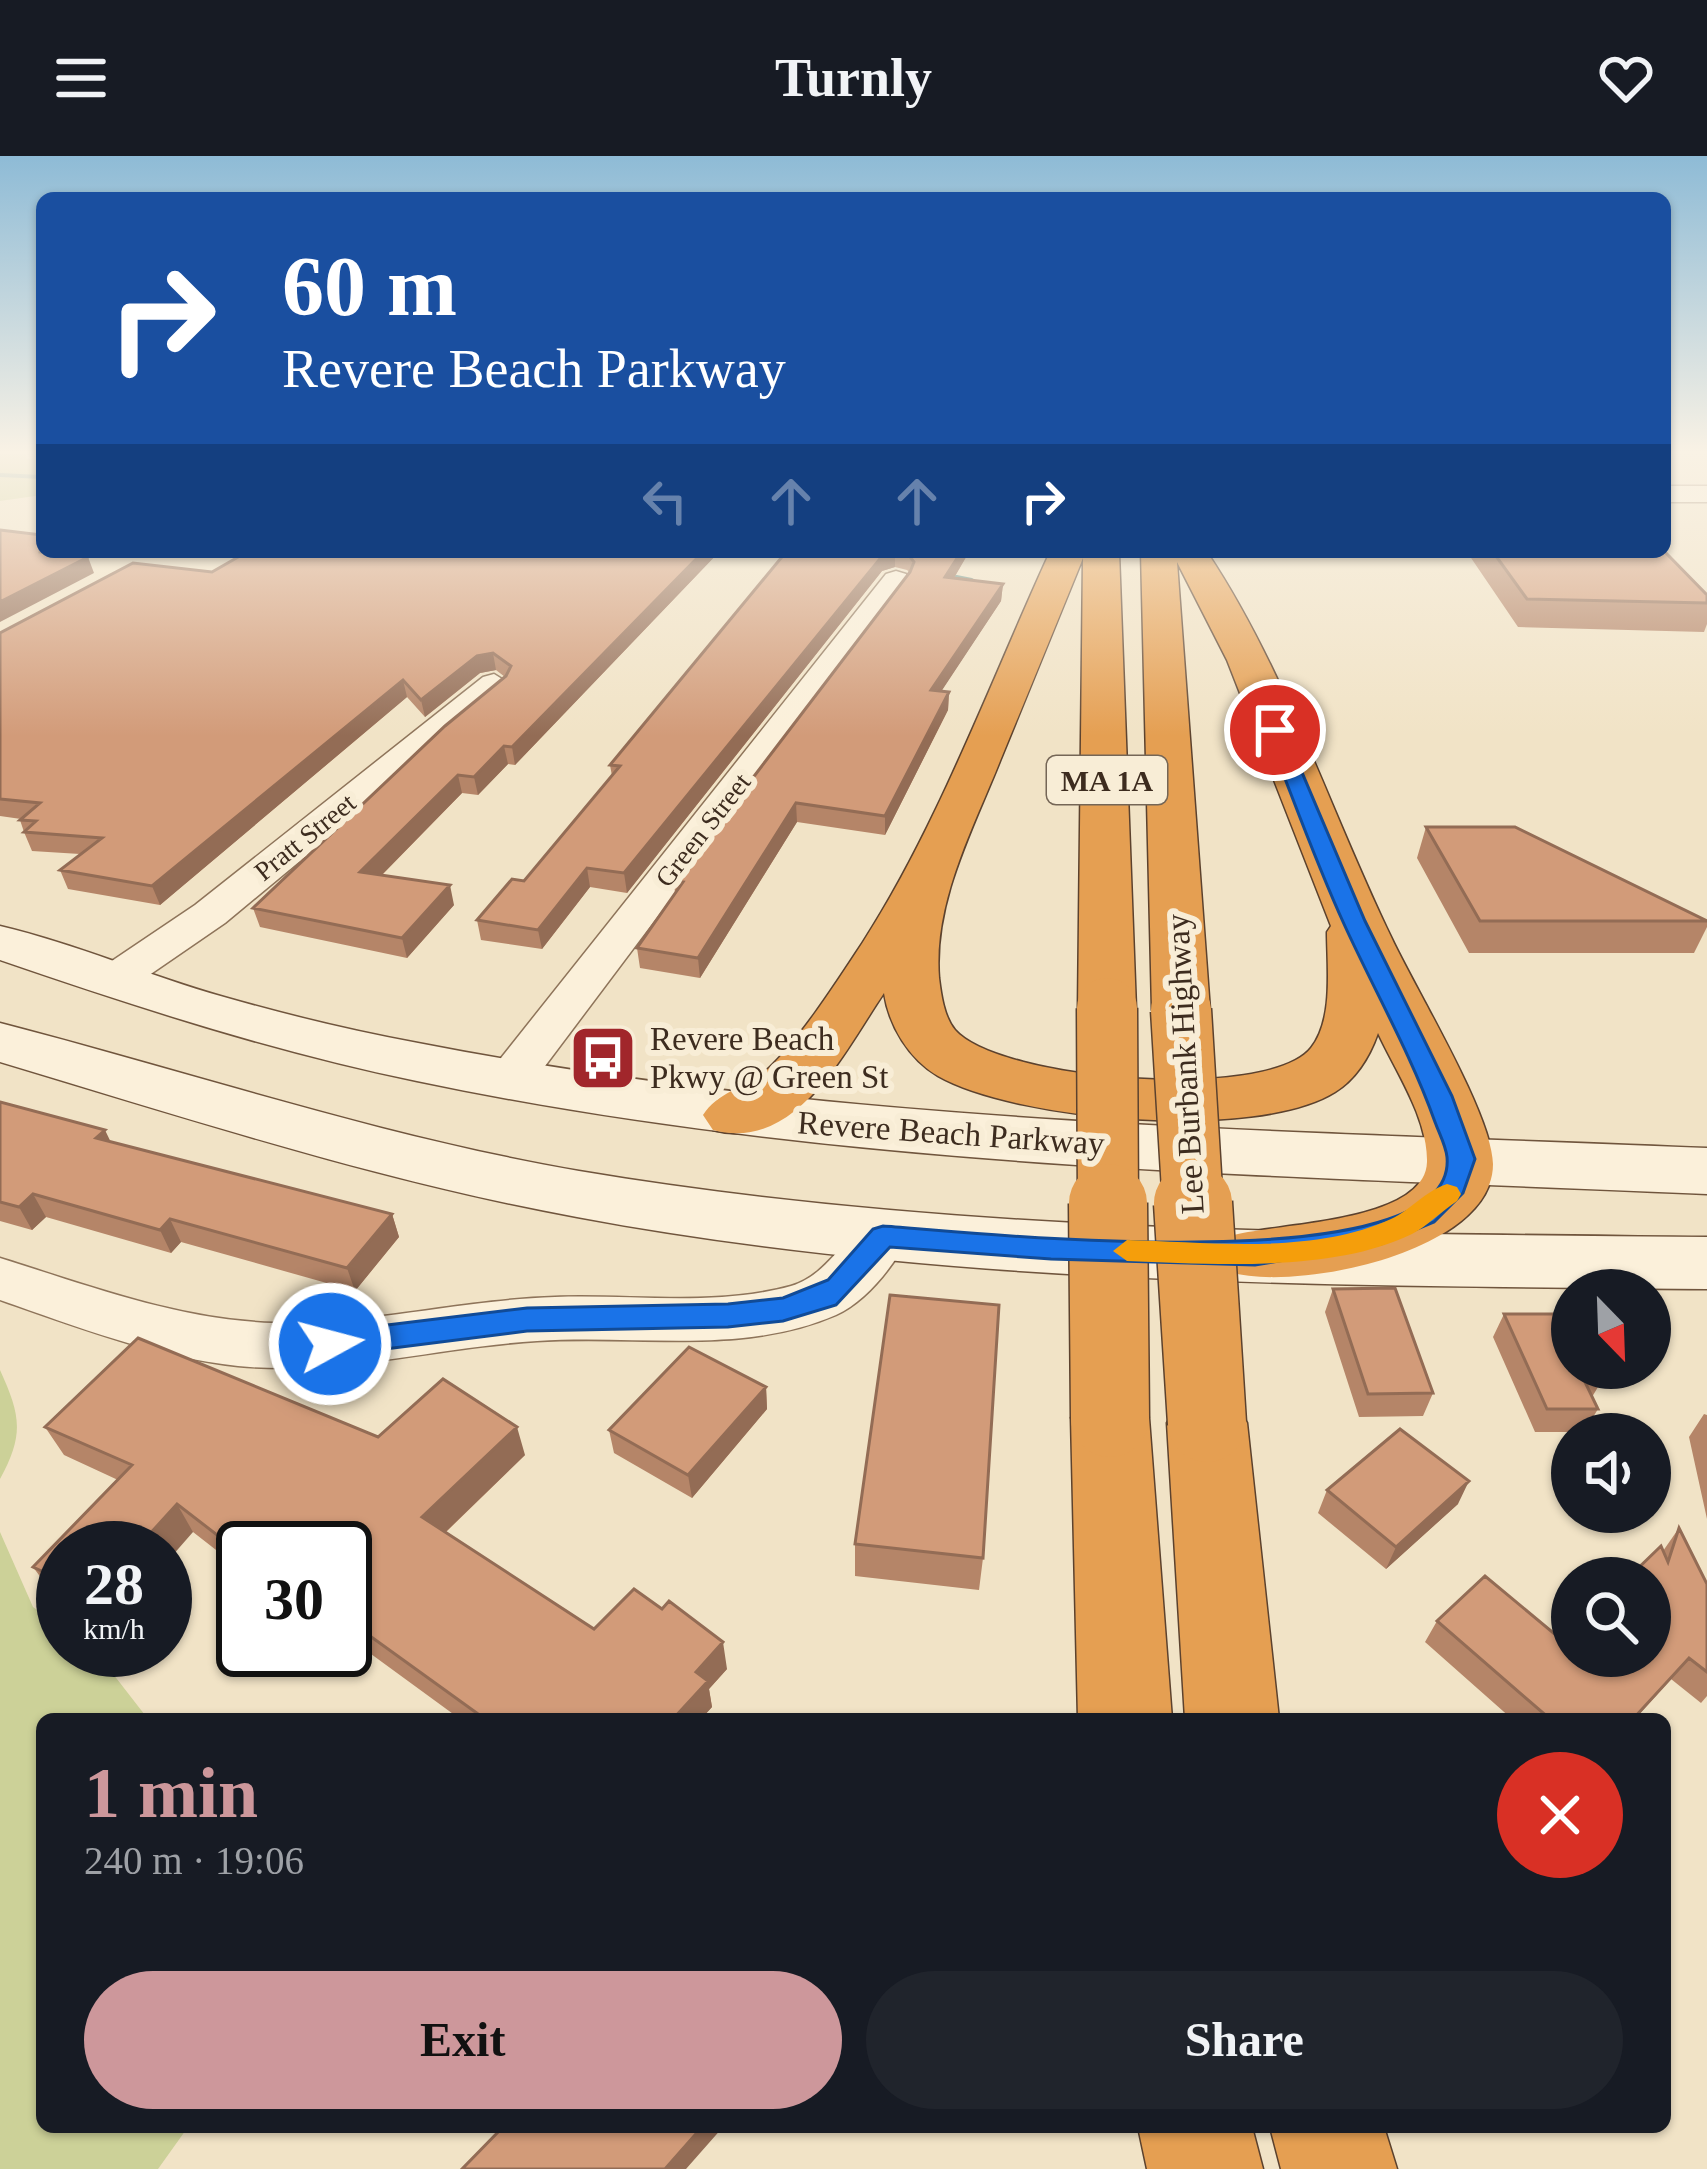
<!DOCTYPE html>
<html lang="en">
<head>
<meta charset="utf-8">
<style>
	body { margin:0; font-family:"Times New Roman",serif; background:#20242c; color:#f1f3f6; height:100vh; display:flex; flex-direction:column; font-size:45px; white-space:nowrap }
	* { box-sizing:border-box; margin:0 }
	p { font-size:39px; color:#9ea1a6 }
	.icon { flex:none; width:66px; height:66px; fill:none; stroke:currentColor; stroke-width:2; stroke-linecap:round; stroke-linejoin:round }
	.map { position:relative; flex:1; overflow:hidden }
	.side { position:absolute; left:36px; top:1557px; width:1635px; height:420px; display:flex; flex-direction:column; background:#171b24; border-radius:18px; box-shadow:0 3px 9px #0004 }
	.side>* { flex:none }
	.hud { position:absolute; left:36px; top:36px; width:1635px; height:366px; border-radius:18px; box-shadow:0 3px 9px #0004; background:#1a4fa0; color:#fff; overflow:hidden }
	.needle { width:78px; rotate:157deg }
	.tools { position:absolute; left:1551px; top:1113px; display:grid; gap:24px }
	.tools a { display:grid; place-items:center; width:120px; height:120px; border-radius:50%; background:#171b24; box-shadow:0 3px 9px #0004; font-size:60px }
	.speed { position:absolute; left:36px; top:1365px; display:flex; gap:24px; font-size:60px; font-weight:700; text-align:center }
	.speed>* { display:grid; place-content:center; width:156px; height:156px; border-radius:50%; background:#171b24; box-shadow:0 3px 9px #0004; line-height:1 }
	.speed small { font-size:30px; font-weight:400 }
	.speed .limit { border:6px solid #111; border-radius:18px; background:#fff; color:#111 }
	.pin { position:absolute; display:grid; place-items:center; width:102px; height:102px; color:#fff; margin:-51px; border:6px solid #fff; border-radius:50%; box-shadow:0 3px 12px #0007 }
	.me { position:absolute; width:132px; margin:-66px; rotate:83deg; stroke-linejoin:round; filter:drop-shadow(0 0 9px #0008) }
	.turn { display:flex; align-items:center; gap:42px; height:252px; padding:0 48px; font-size:54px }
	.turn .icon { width:156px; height:156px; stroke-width:2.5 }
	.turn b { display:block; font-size:84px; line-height:102px }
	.lanes { display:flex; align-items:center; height:114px; padding:0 48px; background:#0003; justify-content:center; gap:60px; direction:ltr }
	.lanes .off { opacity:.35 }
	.round { display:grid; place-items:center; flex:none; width:126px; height:126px; border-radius:63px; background:#20242c }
	.headline { display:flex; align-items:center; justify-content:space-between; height:204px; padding:0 48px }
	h1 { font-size:72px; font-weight:800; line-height:90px; color:#cd979b }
	.button { display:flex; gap:24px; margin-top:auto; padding:24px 48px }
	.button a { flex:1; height:138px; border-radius:72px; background:#cd979b; color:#111; font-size:48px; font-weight:800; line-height:138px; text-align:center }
	.button a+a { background:#20242c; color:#f1f3f6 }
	header { display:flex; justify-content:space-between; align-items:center; height:156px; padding:0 48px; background:#171b24; font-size:54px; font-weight:800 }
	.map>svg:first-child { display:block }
</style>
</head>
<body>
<header><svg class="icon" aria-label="menu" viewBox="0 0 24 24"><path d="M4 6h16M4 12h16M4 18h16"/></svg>Turnly<svg class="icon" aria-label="heart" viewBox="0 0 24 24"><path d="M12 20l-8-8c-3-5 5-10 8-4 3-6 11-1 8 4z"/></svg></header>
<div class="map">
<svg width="1707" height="2013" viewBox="0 0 1707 2013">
	<rect width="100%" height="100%" fill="#f1e3c6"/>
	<!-- green -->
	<path fill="#ccd198" d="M0,298h26l1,5 15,2v34l-42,6z
		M0,1214c20,44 25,64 0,109z
		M0,1376l33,75 30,22v21l33,2 52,67h-106v408h146l-30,42h-158z"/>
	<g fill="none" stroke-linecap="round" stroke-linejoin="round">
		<!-- stream -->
		<path fill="#6d9489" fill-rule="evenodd" d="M0,317l42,2v4l-42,-2z
			M932,414l40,8 5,3 -5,3 -43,-9v-4z"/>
		<!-- street casing -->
		<g stroke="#8e745a" stroke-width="3">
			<path id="street" d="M1665,330h42v16h-42z
				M896,415l10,3 4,6 -4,6 -379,504 -17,4 -17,-4 -7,-11 7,-11 393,-494z
				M494,518l16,10 -5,7 -280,232 -99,68 -16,4 -16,-4 -6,-9 6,-9 101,-68 288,-228z
				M883,1061l19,5 8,14c-17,30 -42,64 -74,79 -94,41 -199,19 -299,26 -100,6 -198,35 -299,25 -82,-9 -161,-39 -238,-66v-42c90,28 179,62 274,65 94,2 187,-23 281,-26 77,-3 160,10 236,-11 41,-12 54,-58 92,-69z"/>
		</g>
		<!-- secondary casing -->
		<g stroke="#70553d" stroke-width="3">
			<path id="secondary" d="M0,770c76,18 149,50 224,71 63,18 129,34 194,46 424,83 859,87 1289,105v46c-430,-19 -866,-24 -1290,-113 -142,-29 -280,-74 -417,-121z
				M0,867c193,50 382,114 579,148 372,63 751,62 1128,66v52c-377,-4 -757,-2 -1130,-72 -196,-36 -387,-98 -577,-155z"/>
		</g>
		<!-- highway casing -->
		<g stroke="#5c422e" stroke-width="3">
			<path id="highway" d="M1050,396h69l17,456 -8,12 -21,6 -21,-6 -8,-12 5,-450c-27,67 -55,135 -83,203 -27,68 -67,141 -61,217 2,16 5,39 16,52 45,51 313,72 356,18 23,-29 16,-82 16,-116l4,-6 -104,-266 -50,-98 33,448 -8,12 -21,6 -21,-6 -8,-12 -11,-458h66c79,119 123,259 185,387 24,51 100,176 101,225 0,89 -199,128 -263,108l-10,-18 10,-18c42,-13 195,-12 197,-74 1,-44 -31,-90 -49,-129 -8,23 -22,46 -43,59 -78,49 -318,29 -397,-16 -29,-17 -49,-50 -54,-83 -39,57 -87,160 -171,137l-10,-15c15,-24 45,-28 66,-47 32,-30 69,-88 94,-126 76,-118 128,-262 187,-390z
				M1110,1230l28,9 11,23 23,301h-94l-7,-301 11,-23z
				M1207,1235l28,9 12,23 32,296h-94l-18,-296 12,-23z
				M1138,1971h114l11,42h-116z
				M1270,1971h114l13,42h-116z"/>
		</g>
		<!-- street -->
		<use href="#street" fill="#fbf0da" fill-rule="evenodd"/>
		<!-- secondary -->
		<use href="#secondary" fill="#fbf0da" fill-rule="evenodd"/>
		<!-- highway -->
		<use href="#highway" fill="#e59f52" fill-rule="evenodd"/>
		<!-- highway-bridge-far1 casing -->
		<g stroke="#5c422e" stroke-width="63" stroke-linecap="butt">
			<path id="highway-bridge-far1" d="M1107,852l1,198
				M1181,854l12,196"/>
		</g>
		<!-- highway-bridge casing -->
		<g stroke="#5c422e" stroke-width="81" stroke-linecap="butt">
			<path id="highway-bridge" d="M1108,1047l2,215
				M1193,1047l14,220"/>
		</g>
		<!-- highway-bridge-far1 -->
		<use href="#highway-bridge-far1" stroke="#e59f52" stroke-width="60"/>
		<!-- highway-bridge -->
		<use href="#highway-bridge" stroke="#e59f52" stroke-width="78"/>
	</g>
	<!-- wall -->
	<path fill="#b58568" d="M247,396h472l-204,213 -7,-1 -30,31 -16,-2 -80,82 72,30 -47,53 -147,-31 -7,-19 252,-231 -9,-7 -16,3 -55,44 -18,-20 -247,208 -92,-16 -8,-19 20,-16 -48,-3 -8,-19 -4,-12 1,-1 -21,-3v-183l212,-61z
		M786,396h183l-15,26 49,6 -2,17 -60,90 8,1 -1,18 -63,125 -88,-13 -97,156 -60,-10 -3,-20 38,-54 -1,-13 236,-308 -3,-3 -12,-3 -13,4 -255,322 -37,-6 -48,62 -61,-9 -4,-20 47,-39 88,-105 -2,-11z
		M1467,396h198l42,43v29l-3,8 -186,-5z
		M1426,671l281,93v7l-13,26h-225l-52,-95z
		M0,946l110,39 282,73 7,23 -44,54 -174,-49 -10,11 -125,-36 -14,13 -32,-9z
		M1333,1133l100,104 -10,23 -64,1 -34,-105z
		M1504,1158l100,63 -12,20 6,12 -14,23h-49l-42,-95z
		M766,1231l1,22 -75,89 -78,-45 -5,-23z
		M1704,1258l3,1v104l-18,-82z
		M45,1271l333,10 147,18 -80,78 149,96 133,40 -18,20 3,18 -11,12h-241l-115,-84v-87h-102v23l-50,-39 -130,16v51l-10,-5 -20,-27 85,-87 -54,-25z
		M1327,1334l131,14 -72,65 -68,-56z
		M1679,1372l28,56v112l-6,7 -30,-24 -36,40h-123l-87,-77 12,-21 126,20 100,-90z
		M855,1388l128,14 -4,32 -124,-14z"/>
	<!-- shaded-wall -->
	<path fill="#936c55" d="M703,396h16l-204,213 -3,-18z
		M895,396v15l-13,4 -255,322 -3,-20 259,-318z
		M961,396h8l-24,41v-16z
		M88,401l6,16 -94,49v-20z
		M1003,428l-2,17 -70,106v-17z
		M493,497l3,17 -16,3 -55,44 -4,-17 56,-44z
		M403,524l4,17 -247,208 -8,-19z
		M949,536l-1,18 -63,125v-19z
		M504,590l4,18 -30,31 -4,-18z
		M458,619l4,18 -96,98 -6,-19z
		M796,647l1,19 -97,156 -2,-20z
		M587,712l3,19 -48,62 -4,-19z
		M450,729l4,20 -47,53 -5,-20z
		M105,974l11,23 -20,-15z
		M33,1038l13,23 -14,13 -13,-23z
		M392,1058l7,23 -44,54 -8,-23z
		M170,1063l11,23 -10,11 -11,-23z
		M766,1231l1,22 -75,89 -4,-23z
		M517,1271l8,28 -93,90 -10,-28z
		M1469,1325l-11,23 -72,65 10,-22z
		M177,1348l16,28 -28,32v-16h-28z
		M723,1486l4,27 -18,20 3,18 -11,12h-28l23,-47z
		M702,1971h21l-37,42h-21z"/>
	<!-- building -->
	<path fill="#d29b79" stroke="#936c55" stroke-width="3" d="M0,374l42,5 -2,17 48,5 -88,45z
		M247,396h456l-191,195 -8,-1 -30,31 -16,-2 -98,97 90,13 -48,53 -149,-30 192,-182 61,-50 5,-10 -18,-13 -16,3 -56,44 -18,-20 -251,206 -92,-16 42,-32 -78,-6 12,-11 -16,-1 20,-17 -40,-4v-166l133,-70 79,9z
		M786,396h106l-9,3 -259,318 -37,-5 -49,62 -61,-10 35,-41 12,2 96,-115 -10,-1z
		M899,396h62l-16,25 58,7 -72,106 18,2 -64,124 -89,-13 -98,155 -61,-10 46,-66 -9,-1 236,-309 4,-10 -6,-8z
		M1493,396h172l42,43v8l-180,-4z
		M1426,671h89l192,94h-227z
		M0,946l105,28 -9,8 296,76 -45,54 -177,-49 -10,11 -127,-36 -14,13 -19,-5z
		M1395,1132l38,105 -65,1 -35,-105z
		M890,1139l109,10 -16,253 -128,-14z
		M1504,1158h68v54h28l4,9 -21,1 15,31h-51z
		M138,1182l240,99 65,-58 74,48 -95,90 172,112 40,-40 28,20 7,-8 54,41 -27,30 12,9 -35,38h-188l-140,-101v-70h-102v7l-66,-51 -40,44h-74v33l-30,-14 99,-102 -87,-38z
		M689,1191l77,40 -78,88 -79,-45z
		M1400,1273l69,52 -73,66 -69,-57z
		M1679,1372l28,56v88l-18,-14 -56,61h-83l-113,-98 48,-45 78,65 9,-9v24h78v-78h-22l33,-32 7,16z
		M503,1971h199l-37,42h-203z"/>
	<!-- sky -->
	<linearGradient id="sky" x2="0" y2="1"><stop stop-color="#8ebbd6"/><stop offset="0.51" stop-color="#f9f2e5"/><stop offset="1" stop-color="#f9f2e5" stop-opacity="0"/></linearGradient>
	<rect width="1707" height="580" fill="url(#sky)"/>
	<!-- route -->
	<path fill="#1a73e8" stroke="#114b97" stroke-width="3" d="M1275,569l9,5 81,191 87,175 23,63 -12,34 -29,29 -53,22 -126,21 -204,-6 -161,-12 -54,58 -53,16 -55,6 -201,4 -197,25 -11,-3 -5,-9 5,-8 11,-4 197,-24 201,-4 55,-6 45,-18 45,-51 10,-3c78,5 576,61 564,-69 -1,-11 -8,-24 -12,-35 -24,-68 -61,-132 -91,-198 -29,-63 -52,-129 -78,-194z"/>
	<!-- slow -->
	<path fill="#f59e0b" d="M1447,1028l10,3 4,7 -4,7c-15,10 -30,25 -45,33 -80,39 -199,30 -285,27l-14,-10 14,-11c84,2 185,15 264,-21 20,-9 34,-28 56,-35z"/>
	<!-- icons -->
	<defs>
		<g id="bus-square" transform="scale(3.45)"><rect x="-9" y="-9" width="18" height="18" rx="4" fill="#a1262b" stroke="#f8edd6"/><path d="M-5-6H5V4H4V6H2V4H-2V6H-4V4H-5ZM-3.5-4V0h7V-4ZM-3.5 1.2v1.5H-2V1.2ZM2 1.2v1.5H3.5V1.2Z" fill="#fff"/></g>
	</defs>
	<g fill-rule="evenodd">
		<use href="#bus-square" x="603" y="902"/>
	</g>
	<g text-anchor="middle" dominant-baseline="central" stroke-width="12" stroke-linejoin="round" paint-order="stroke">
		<!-- far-street labels -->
		<g font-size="27" fill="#3d2c1f" stroke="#f8edd6">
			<text transform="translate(703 674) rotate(-52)">Green Street</text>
			<text transform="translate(305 681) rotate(-39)">Pratt Street</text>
		</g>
		<!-- shield labels -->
		<rect fill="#f8edd6" stroke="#756656" stroke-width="3" x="1047" y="600" width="120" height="48" rx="9"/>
		<g font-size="30" font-weight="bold" fill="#3d2c1f">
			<text x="1107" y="624">MA 1A</text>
		</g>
		<!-- poi labels -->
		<g font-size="33" fill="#3d2c1f" stroke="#f8edd6" text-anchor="start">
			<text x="650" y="883">Revere Beach<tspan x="650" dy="38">Pkwy @ Green St</tspan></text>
		</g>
		<!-- street labels -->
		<g font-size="33" fill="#3d2c1f" stroke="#f8edd6">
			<text transform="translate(1185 908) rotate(-93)">Lee Burbank Highway</text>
			<text transform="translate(951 977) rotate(4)">Revere Beach Parkway</text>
		</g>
	</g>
</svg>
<div class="tools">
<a><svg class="needle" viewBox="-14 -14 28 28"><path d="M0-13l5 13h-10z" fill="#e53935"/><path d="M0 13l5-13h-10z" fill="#9ea1a6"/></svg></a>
<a><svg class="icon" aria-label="sound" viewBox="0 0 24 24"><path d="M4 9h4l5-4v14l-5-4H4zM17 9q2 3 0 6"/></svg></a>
<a><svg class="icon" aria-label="search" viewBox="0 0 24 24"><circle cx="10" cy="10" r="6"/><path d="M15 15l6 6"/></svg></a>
</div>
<div class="speed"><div>28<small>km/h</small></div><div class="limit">30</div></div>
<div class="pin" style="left:1275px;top:574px;background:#d93025"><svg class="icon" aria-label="arrive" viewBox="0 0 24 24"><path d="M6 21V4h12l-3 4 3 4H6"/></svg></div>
<svg class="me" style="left:330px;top:1188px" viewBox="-20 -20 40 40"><circle r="17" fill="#1a73e8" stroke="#fff" stroke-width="3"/><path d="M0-11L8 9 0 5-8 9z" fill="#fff"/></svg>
<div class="hud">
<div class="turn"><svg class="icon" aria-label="right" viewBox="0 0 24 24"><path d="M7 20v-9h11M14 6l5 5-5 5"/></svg><div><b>60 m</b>Revere Beach Parkway</div></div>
<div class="lanes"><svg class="icon off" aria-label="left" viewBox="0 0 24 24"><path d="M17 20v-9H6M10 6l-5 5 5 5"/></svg><svg class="icon off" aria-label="ahead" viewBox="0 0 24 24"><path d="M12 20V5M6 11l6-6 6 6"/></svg><svg class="icon off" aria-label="ahead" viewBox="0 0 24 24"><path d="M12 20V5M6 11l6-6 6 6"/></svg><svg class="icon" aria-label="right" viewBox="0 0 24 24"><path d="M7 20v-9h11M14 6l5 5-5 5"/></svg></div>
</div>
<section class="side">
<div class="headline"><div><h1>1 min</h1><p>240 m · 19:06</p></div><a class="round" style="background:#d93025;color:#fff"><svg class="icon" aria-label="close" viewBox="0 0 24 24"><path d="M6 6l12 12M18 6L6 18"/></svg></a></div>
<div class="button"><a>Exit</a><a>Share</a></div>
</section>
</div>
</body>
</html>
